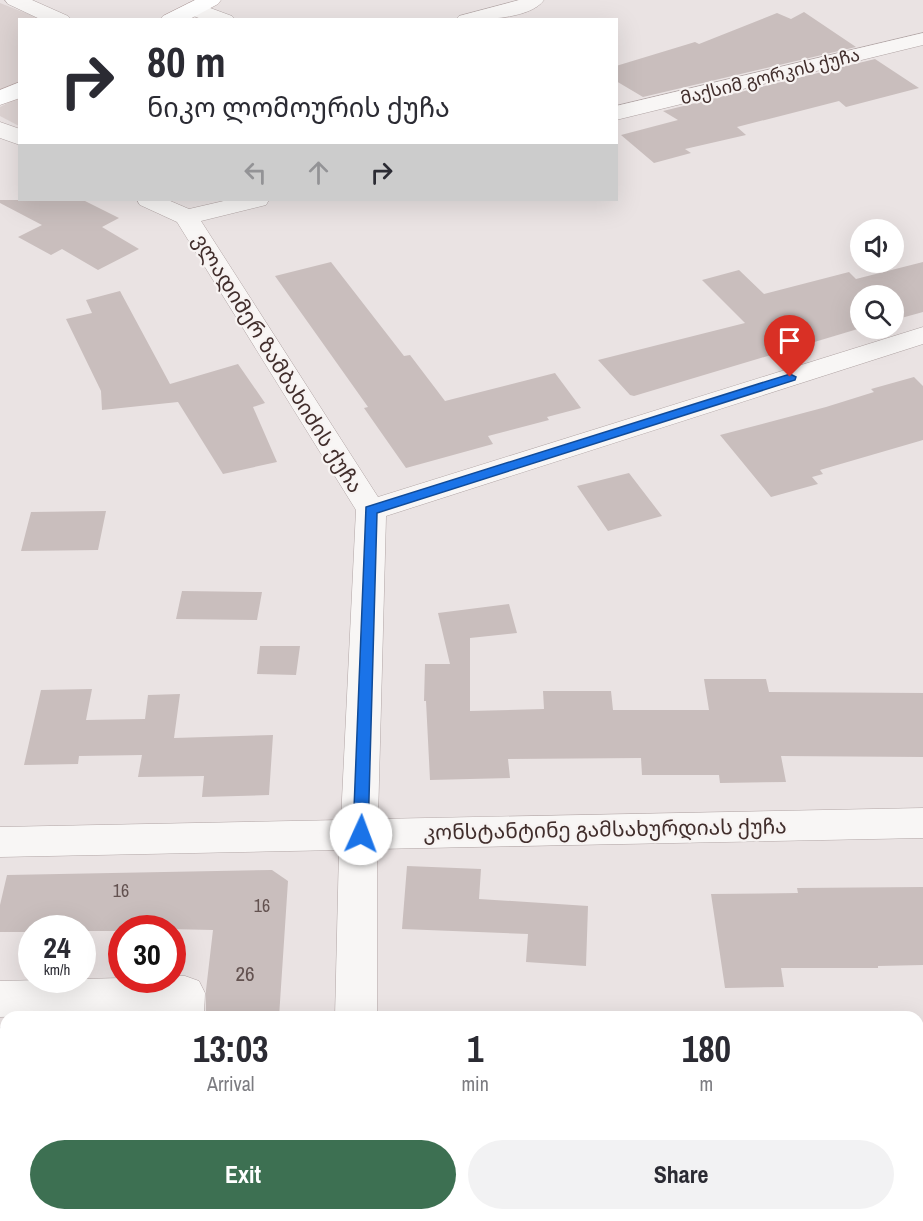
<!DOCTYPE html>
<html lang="en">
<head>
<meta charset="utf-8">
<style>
	body { margin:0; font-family:"Archivo Narrow","Noto Sans Georgian",sans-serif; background:#f2f2f3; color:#2b2b33; height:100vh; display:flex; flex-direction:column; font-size:22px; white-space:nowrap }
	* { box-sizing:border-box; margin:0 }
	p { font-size:20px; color:#7c7c81 }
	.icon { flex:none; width:33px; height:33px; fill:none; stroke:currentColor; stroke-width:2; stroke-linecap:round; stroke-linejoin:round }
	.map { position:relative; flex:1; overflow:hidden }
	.side { position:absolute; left:0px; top:1011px; width:924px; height:210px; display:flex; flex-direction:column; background:#fff; border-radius:18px 18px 0 0; box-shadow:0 6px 24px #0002 }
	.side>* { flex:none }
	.top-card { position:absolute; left:18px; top:18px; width:600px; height:183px; border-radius:0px; box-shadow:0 6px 24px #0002; background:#fff; color:#2b2b33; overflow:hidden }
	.buttons { position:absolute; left:850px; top:219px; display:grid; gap:12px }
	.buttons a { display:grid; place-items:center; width:54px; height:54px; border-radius:50%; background:#fff; box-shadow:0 6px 24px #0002; font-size:30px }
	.speed { position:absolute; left:18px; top:915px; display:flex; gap:12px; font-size:30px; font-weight:700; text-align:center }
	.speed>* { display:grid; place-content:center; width:78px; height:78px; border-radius:50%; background:#fff; box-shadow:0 6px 24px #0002; line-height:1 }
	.speed small { font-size:15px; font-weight:400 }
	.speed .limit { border:9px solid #d22; background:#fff; color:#111 }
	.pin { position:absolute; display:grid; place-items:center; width:51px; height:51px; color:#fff; margin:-62px -26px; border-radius:50% 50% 50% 0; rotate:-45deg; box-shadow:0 0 6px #0007 }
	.pin .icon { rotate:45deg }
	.me { position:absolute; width:66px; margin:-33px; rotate:2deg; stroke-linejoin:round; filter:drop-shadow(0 0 4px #0008) }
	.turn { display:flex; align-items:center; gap:21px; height:126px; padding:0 30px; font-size:27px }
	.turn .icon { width:78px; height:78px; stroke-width:2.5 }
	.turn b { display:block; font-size:42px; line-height:51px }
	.lanes { display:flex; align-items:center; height:57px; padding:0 30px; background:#0003; justify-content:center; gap:30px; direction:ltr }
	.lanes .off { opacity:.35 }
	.eta { display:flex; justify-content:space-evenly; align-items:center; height:102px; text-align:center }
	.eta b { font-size:36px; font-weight:700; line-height:42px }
	.button { display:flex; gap:12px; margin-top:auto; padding:12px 30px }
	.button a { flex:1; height:69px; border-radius:36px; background:#3d7052; color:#fff; font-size:24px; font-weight:700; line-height:69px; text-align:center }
	.button a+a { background:#f2f2f3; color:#2b2b33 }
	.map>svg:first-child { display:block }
</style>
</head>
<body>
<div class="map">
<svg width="923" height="1221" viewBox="0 0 923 1221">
	<rect width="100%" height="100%" fill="#eae3e3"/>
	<!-- built -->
	<path fill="#dcd2d1" d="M0,3l41,16 -21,1 -1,62 -19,9z
		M19,97v29l-19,-10v-9z"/>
	<!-- green -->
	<path fill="#c8c4d3" d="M0,1027h6v188h134l-1,6h-139z"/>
	<!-- building -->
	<path fill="#c9bebd" d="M804,12l52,35 -213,50 -27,-16v-15l79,-24 4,2 78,-31 14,6z
		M875,59l44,29 -73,19 -7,-6 -102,26 9,8 -61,14 6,4 -37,10 -33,-28 57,-15 -15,-9z
		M0,200h83l36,18 -17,9 37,22 -41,21 -36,-21 -11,6 -33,-18 24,-12 -42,-22z
		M331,262l73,94 6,-1 35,46 110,-28 26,35 -34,9 2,3 -61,16 5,8 -87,24 -42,-60 4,-1 -93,-131z
		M923,262v50l-29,8v-24h-33v32l-227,68 -4,-1 -32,-35 147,-37 -43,-43 37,-10 25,24 85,-22 7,7z
		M120,291l50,93 68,-20 27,39 -12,4 24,55 -54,12 -45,-72 -76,8 -1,-19 -35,-72 26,-6 -6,-13z
		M914,377l9,9v54l-103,30 3,4 -11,3 6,7 -47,13 -51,-62 106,-28 48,-15 -3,-3z
		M629,473l33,43 -54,15 -31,-45z
		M106,511l-8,39 -77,1 10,-39z
		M182,591l80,1 -5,28 -81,-1z
		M509,604l8,29 -47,5v73l74,-2 -1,-18h68l2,19h96l-5,-31h62l3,13 154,1v64l-142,-1 5,26 -66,1 -1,-8h-77l-1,-17 -133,1 2,19 -80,2 -4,-79h-2l1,-37h25l-12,-51z
		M260,646h40l-4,29 -39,-1z
		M92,689l-6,31 59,-1 3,-24 32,-1 -6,44 99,-3 -4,60 -67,2 2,-21 -66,1 4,-22 -63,1 -1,8 -54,1 17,-75z
		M407,866l74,3 -2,30 109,7 -2,60 -60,-4 2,-28 -126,-5z
		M272,870l16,11 -9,136h-73v-27l7,-60 -91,-2v3h-40v-3h-50v4h-32v-27l7,-30z
		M923,887v78l-45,1v2h-97l3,19 -59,1 -14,-94 87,-1 -1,-5z"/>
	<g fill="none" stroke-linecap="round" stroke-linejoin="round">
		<!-- minor casing -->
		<g stroke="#b1a5a5" stroke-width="1">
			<path id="minor" d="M5,0h27l36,16 3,4h-29l-34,-16z
				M519,0h25c-14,20 -66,20 -88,20l3,-4z
				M194,2l38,14 3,4c-16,0 -41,3 -51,-12l3,-4z
				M923,33v12l-307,75v-14z
				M0,122l20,7v16l-20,-7z
				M137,200h31l21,9 39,-9h41l-3,5 -65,16 177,276 545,-170v17l-537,172 -8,303 545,-11v30l-546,11v168h-42l4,-167 -339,7v-30l341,-7 15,-310 -179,-288 -37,-17z
				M172,976h13l14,5 6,12 -1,24h-42l1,-6 -163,6v-36l122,-3v2h50z
				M141,1215h46v6h-46z
				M330,1215h46v6h-46z"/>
		</g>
		<!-- major casing -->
		<g stroke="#b5a4a3" stroke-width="1">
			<path id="major" d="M195,0h26l-3,4 -30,16h-28l3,-4z
				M20,82v16l-20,7v-15z"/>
		</g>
		<!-- minor -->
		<use href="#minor" fill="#f8f6f5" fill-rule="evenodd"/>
		<!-- major -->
		<use href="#major" fill="#fff" fill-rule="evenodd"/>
	</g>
	<!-- route -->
	<path fill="#1a73e8" stroke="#114b97" stroke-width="1.5" d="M790,374l6,3 -1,3 -418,133 -9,321 -2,4h-11l-2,-4 13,-327z"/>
	<g text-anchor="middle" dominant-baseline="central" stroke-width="4.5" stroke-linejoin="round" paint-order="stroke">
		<!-- far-street labels -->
		<g font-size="18" fill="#412e2c" stroke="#f7f3f2">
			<text transform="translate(770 76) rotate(-14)">მაქსიმ გორკის ქუჩა</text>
		</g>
		<!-- number labels -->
		<g font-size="18" fill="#635250">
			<text x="121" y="890">16</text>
			<text x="262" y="905">16</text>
		</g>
		<!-- street labels -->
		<g font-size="21" fill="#412e2c" stroke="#f7f3f2">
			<text transform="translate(278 363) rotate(58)">ვლადიმერ ზამბახიძის ქუჩა</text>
			<text transform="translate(605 829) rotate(-1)">კონსტანტინე გამსახურდიას ქუჩა</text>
		</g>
		<!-- near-number labels -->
		<g font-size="21" fill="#635250">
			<text x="245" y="973">26</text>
		</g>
	</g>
</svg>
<div class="buttons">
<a><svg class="icon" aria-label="sound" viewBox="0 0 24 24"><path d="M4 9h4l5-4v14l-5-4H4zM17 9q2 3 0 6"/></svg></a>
<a><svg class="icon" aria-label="search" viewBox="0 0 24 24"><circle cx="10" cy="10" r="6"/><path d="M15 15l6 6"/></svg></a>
</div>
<div class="speed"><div>24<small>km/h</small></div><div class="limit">30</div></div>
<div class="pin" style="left:790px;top:377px;background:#d93025"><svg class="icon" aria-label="arrive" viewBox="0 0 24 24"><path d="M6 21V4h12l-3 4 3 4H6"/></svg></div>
<svg class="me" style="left:361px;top:834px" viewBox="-20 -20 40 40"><circle r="19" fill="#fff"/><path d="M0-13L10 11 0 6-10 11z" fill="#1a73e8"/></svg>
<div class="top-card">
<div class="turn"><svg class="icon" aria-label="right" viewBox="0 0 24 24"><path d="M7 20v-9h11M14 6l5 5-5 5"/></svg><div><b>80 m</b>ნიკო ლომოურის ქუჩა</div></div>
<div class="lanes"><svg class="icon off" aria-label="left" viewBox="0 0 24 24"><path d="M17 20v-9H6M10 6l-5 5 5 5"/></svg><svg class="icon off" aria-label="ahead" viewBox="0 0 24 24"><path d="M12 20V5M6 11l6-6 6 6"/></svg><svg class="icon" aria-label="right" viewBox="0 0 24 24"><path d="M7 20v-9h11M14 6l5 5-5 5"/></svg></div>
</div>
<section class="side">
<div class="eta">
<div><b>13:03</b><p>Arrival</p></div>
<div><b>1</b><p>min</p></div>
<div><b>180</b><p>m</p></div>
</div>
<div class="button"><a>Exit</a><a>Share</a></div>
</section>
</div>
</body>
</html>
